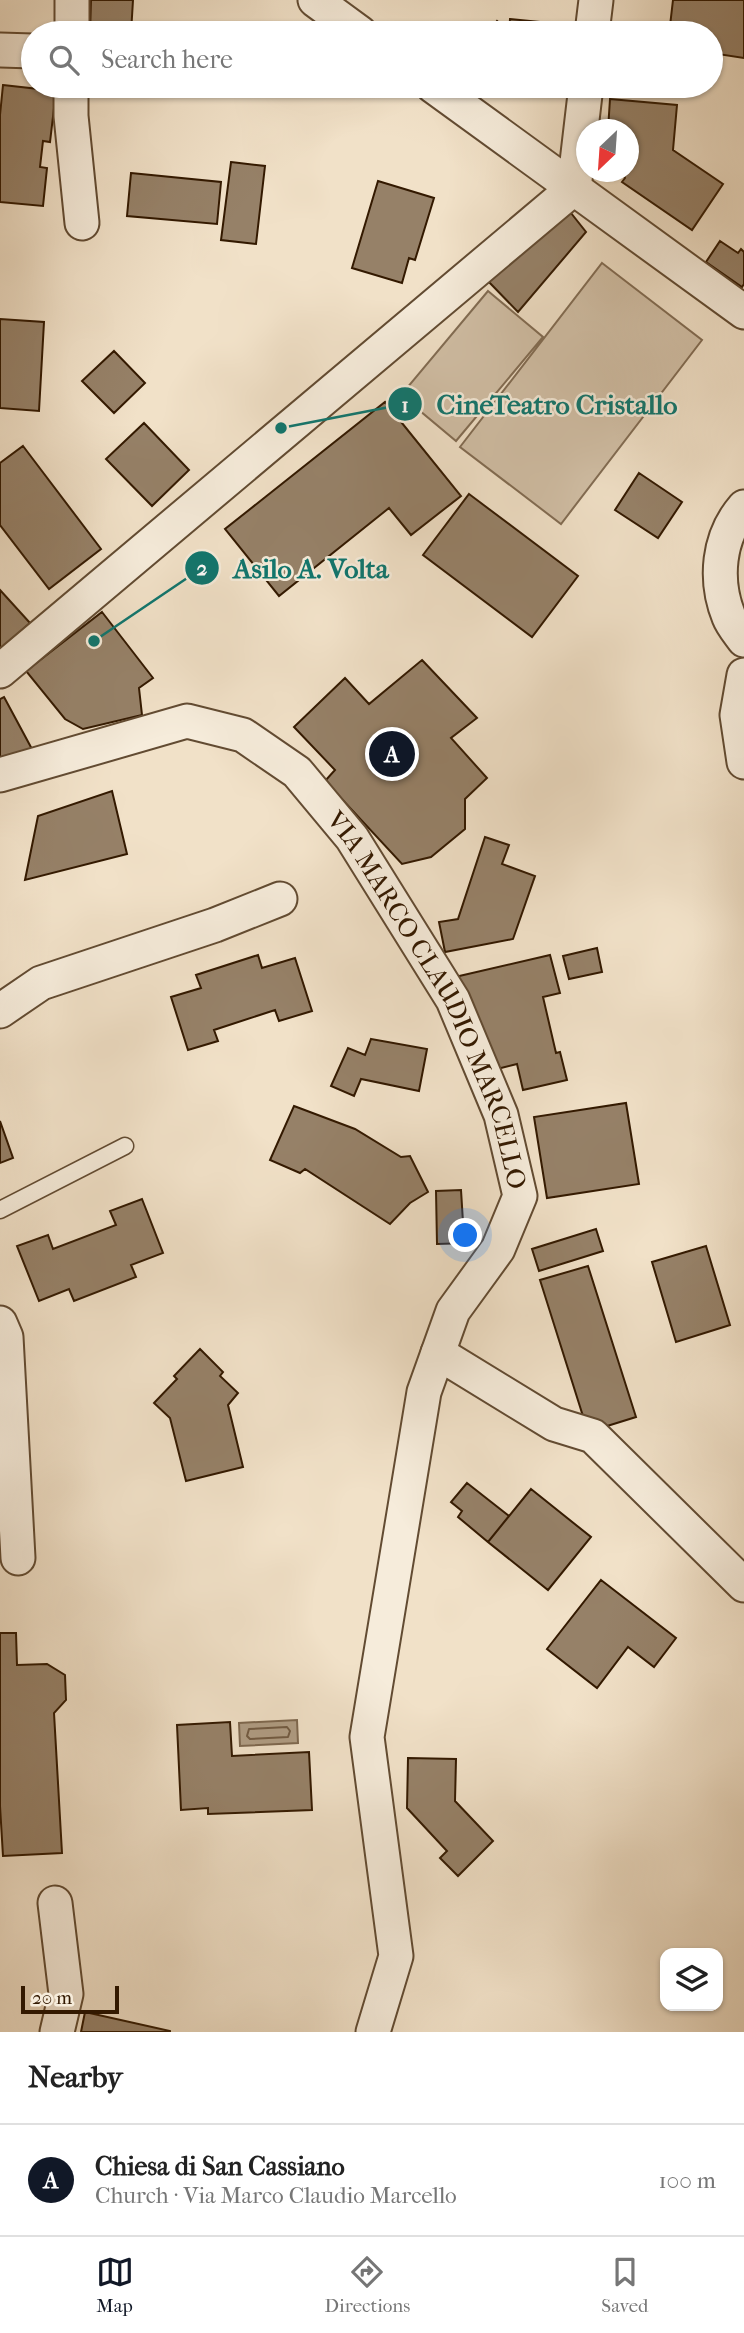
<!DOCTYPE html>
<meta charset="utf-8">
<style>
:root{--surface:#fff;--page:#f2f2f2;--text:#222;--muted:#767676;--line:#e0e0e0;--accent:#111827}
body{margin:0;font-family:"IM FELL French Canon",serif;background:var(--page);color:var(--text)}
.controls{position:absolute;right:21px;bottom:21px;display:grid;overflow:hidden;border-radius:14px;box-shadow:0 2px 5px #0004}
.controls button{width:63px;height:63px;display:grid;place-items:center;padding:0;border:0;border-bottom:2px solid var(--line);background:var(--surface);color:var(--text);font:35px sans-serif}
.compass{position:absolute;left:576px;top:119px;width:63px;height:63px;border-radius:50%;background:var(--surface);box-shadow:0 2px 5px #0004;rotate:205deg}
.scale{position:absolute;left:21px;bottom:18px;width:98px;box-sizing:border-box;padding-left:7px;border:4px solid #331900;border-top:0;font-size:19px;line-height:24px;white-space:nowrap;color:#331900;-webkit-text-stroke:5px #f6ecdb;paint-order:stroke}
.you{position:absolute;left:466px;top:1236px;width:24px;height:24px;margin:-18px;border:5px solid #fff;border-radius:50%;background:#1a73e8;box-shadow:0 0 0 10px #1a73e833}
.badge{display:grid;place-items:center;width:46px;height:46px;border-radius:50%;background:var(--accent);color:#fff;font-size:23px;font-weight:700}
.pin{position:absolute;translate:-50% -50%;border:4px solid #fff;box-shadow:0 2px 7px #0006}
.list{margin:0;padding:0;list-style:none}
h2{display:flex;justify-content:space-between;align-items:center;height:91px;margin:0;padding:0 28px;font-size:30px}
h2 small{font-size:23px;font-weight:400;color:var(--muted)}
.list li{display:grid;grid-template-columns:46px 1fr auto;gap:21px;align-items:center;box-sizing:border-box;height:112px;padding:0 28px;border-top:2px solid var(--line)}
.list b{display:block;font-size:26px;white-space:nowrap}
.list p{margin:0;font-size:23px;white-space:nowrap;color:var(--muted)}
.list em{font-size:23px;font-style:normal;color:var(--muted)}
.icon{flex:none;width:38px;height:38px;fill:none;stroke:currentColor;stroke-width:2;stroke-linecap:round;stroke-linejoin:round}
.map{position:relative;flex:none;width:744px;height:2032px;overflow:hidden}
.search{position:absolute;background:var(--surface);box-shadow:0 2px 5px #0004;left:21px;right:21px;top:21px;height:77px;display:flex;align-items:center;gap:18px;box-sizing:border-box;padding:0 24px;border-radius:38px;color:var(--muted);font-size:26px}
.sheet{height:203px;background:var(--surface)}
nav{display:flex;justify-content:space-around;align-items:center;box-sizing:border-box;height:98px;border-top:2px solid var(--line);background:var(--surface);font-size:19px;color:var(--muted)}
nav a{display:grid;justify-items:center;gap:4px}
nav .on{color:var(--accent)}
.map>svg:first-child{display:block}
.green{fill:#d1bfa6;stroke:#826c53;stroke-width:2}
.water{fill:#b09d84;stroke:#7e684f;stroke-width:2}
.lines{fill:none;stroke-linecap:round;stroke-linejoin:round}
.shore{stroke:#725b42;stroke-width:2}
.building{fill:#968168;stroke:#331900;stroke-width:2}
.service-casing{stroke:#624b32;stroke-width:19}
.minor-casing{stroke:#624b32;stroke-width:37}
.service{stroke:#f6ecdb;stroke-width:16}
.minor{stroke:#f6ecdb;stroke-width:33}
.labels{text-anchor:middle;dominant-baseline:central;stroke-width:5;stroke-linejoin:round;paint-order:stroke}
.street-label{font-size:26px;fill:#331900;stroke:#f6ecdb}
.leader{fill:none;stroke:#0f766e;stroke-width:2.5}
.callout-dot{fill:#0f766e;stroke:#f6ecdb;stroke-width:2.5}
.mark-label{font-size:21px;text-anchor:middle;font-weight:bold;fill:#fff}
.callout-label{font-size:28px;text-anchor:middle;font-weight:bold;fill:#0f766e;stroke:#f6ecdb;stroke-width:5;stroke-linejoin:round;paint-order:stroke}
</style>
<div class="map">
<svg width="744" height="2032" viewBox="0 0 744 2032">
<rect width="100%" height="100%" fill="#f1e1c8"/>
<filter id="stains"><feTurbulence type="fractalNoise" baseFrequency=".00286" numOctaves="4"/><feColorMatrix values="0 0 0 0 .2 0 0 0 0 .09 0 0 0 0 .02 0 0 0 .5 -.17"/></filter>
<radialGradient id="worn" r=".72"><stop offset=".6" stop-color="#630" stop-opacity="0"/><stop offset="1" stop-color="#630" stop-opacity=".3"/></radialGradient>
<path class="green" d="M 602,263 L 702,340 L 561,524 L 460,447 Z
M 488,291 L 543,337 L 456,441 L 401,395 Z"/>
<path class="water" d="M 297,1720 L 298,1743 L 240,1746 L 239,1723 Z"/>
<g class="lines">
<path class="shore" d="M 287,1727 L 290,1731 L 288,1737 L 250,1739 L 247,1736 L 249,1729 Z"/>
</g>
<path class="building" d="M 91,0 L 133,0 L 131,33 L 90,33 Z
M 673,0 L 744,0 L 744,58 L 711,53 L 711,33 L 691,33 L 692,29 L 670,26 Z
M 510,19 L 559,24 L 558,33 L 487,33 L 497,21 L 509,31 Z
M 3,85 L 56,91 L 50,142 L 43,141 L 40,167 L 47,168 L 43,206 L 0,202 L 0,115 Z
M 610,99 L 677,105 L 673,150 L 723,184 L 692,230 L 622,182 L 625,178 L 622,172 L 628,172 L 628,130 L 608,130 Z
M 231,162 L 265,166 L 256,244 L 221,240 Z
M 131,173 L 221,182 L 217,224 L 127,216 Z
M 378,181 L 434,198 L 415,260 L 409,258 L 402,283 L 352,268 Z
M 567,208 L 586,232 L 518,312 L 487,280 Z
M 720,241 L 738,253 L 741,249 L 744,252 L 744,284 L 742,287 L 706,262 Z
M 0,319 L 44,322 L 39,411 L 0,408 Z
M 114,351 L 145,383 L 114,413 L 82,381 Z
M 385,402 L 461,496 L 411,535 L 389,508 L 279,596 L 225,529 Z
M 144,423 L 189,470 L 152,506 L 106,459 Z
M 23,446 L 101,549 L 49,589 L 0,525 L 0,463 Z
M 639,473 L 682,502 L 658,538 L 615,510 Z
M 469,494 L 578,576 L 532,637 L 423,555 Z
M 0,590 L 30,623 L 0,650 Z
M 102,612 L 153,678 L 139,688 L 142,715 L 83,729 L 65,719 L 26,671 Z
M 422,660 L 477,718 L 451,738 L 487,778 L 465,799 L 465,829 L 431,857 L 402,864 L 325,781 L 335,770 L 294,727 L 345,678 L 369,704 Z
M 4,697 L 33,751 L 0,761 L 0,699 Z
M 112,791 L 127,854 L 25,880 L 38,816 Z
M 485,837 L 509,845 L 502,864 L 535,876 L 513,939 L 445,952 L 439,922 L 458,919 Z
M 597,948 L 602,972 L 569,979 L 563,956 Z
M 258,955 L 262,968 L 295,958 L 312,1011 L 279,1021 L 275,1010 L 214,1030 L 218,1041 L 188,1050 L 171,997 L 201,988 L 196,975 Z
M 550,955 L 560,993 L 543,997 L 556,1053 L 560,1052 L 567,1080 L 523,1090 L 517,1064 L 493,1070 L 455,977 Z
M 371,1039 L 427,1049 L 419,1091 L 361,1079 L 354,1096 L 331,1086 L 348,1048 L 365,1055 Z
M 626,1103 L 639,1184 L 547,1198 L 534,1117 Z
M 294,1106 L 355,1129 L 401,1157 L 410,1156 L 428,1192 L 410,1203 L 390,1224 L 305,1169 L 300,1173 L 270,1160 Z
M 0,1121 L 13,1158 L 0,1163 Z
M 461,1190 L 463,1222 L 470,1222 L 470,1243 L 437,1244 L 436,1191 Z
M 142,1199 L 163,1253 L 131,1265 L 136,1277 L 74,1301 L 69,1289 L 39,1301 L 17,1246 L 48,1235 L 53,1249 L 116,1225 L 110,1211 Z
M 596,1229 L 603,1251 L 539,1271 L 532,1249 Z
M 706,1246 L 730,1325 L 676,1342 L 652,1262 Z
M 588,1266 L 636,1417 L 588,1432 L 540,1280 Z
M 200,1349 L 223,1372 L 220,1376 L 238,1393 L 228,1405 L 243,1467 L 186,1481 L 170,1418 L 154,1403 L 177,1379 L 174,1376 Z
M 467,1483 L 509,1516 L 488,1542 L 458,1517 L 462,1511 L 451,1502 Z
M 531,1489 L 591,1537 L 548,1590 L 488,1542 Z
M 601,1580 L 676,1638 L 654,1667 L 628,1647 L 597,1688 L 547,1649 Z
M 0,1633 L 16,1633 L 17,1665 L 47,1664 L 65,1675 L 66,1700 L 54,1713 L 62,1853 L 3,1856 L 0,1806 Z
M 230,1722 L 232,1756 L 309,1752 L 312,1810 L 208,1814 L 208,1808 L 181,1810 L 177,1725 Z
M 408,1758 L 456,1759 L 455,1801 L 493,1841 L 458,1876 L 440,1858 L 447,1851 L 407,1808 Z
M 85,2012 L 170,2031 L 170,2032 L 81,2032 Z"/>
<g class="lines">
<g class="service-casing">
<path id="service" d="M 0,1210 L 125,1146"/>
</g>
<g class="minor-casing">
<g id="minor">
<path d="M 315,0 L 360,33"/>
<path d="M 72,33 L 72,0"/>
<path d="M 592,33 L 596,0"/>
<path d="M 0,50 L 33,51"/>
<path d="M 71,86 L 71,116 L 82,223"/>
<path d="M 433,86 L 744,312"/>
<path d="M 574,188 L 586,86"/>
<path d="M 744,507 C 718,537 714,580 729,617 C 732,625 739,633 744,640"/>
<path d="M 0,671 L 574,188"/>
<path d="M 744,675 L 737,715 L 744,762"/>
<path id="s1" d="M 0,775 L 187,721 L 243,735 L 297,772 L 352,838 L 453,1000 L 501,1115 L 520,1196 L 498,1249 L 453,1311 L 424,1392 L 367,1737 L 396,1956 L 373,2032"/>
<path d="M 0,1011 L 41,983 L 215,925 L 280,899"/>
<path d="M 0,1323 L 6,1337 L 18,1558"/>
<path d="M 438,1353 L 554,1424 L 593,1436 L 744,1585"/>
<path d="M 55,1903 L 66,1994 L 57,2032"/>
</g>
</g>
<use href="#service" class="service"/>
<use href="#minor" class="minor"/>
</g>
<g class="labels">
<g class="street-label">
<text stroke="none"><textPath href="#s1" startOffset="584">VIA MARCO CLAUDIO MARCELLO</textPath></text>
</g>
</g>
<path class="leader" d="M281 428L405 404M94 641L202 568"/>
<g class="callout-dot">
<circle cx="281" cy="428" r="7"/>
<circle cx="94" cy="641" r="7"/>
<circle cx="405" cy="404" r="18"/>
<circle cx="202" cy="568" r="18"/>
</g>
<g class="mark-label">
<text x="405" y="412">1</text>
<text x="202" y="575">2</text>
</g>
<g class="callout-label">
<text x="557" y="414">CineTeatro Cristallo</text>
<text x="311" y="578">Asilo A. Volta</text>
</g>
<rect width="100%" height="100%" filter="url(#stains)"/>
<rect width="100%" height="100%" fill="url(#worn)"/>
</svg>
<div class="controls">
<button><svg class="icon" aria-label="layers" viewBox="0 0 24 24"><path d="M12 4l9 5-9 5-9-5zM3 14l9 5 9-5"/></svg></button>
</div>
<svg class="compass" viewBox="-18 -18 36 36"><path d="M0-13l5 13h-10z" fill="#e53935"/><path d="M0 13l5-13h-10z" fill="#767676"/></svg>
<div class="scale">20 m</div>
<div class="you"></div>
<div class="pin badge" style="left:392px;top:754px">A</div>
<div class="search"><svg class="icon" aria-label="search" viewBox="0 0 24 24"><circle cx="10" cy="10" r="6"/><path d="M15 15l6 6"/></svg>Search here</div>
</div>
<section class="sheet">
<h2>Nearby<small></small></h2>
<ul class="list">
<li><span class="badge">A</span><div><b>Chiesa di San Cassiano</b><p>Church · Via Marco Claudio Marcello</p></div><em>100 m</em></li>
</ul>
</section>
<nav>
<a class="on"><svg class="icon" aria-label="map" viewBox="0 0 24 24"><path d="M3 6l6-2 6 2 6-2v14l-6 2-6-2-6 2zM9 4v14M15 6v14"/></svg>Map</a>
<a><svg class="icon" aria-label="directions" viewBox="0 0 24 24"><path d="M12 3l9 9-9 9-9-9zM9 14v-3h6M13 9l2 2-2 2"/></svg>Directions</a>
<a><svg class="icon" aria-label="saved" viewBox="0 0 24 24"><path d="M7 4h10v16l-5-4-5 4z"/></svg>Saved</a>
</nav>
